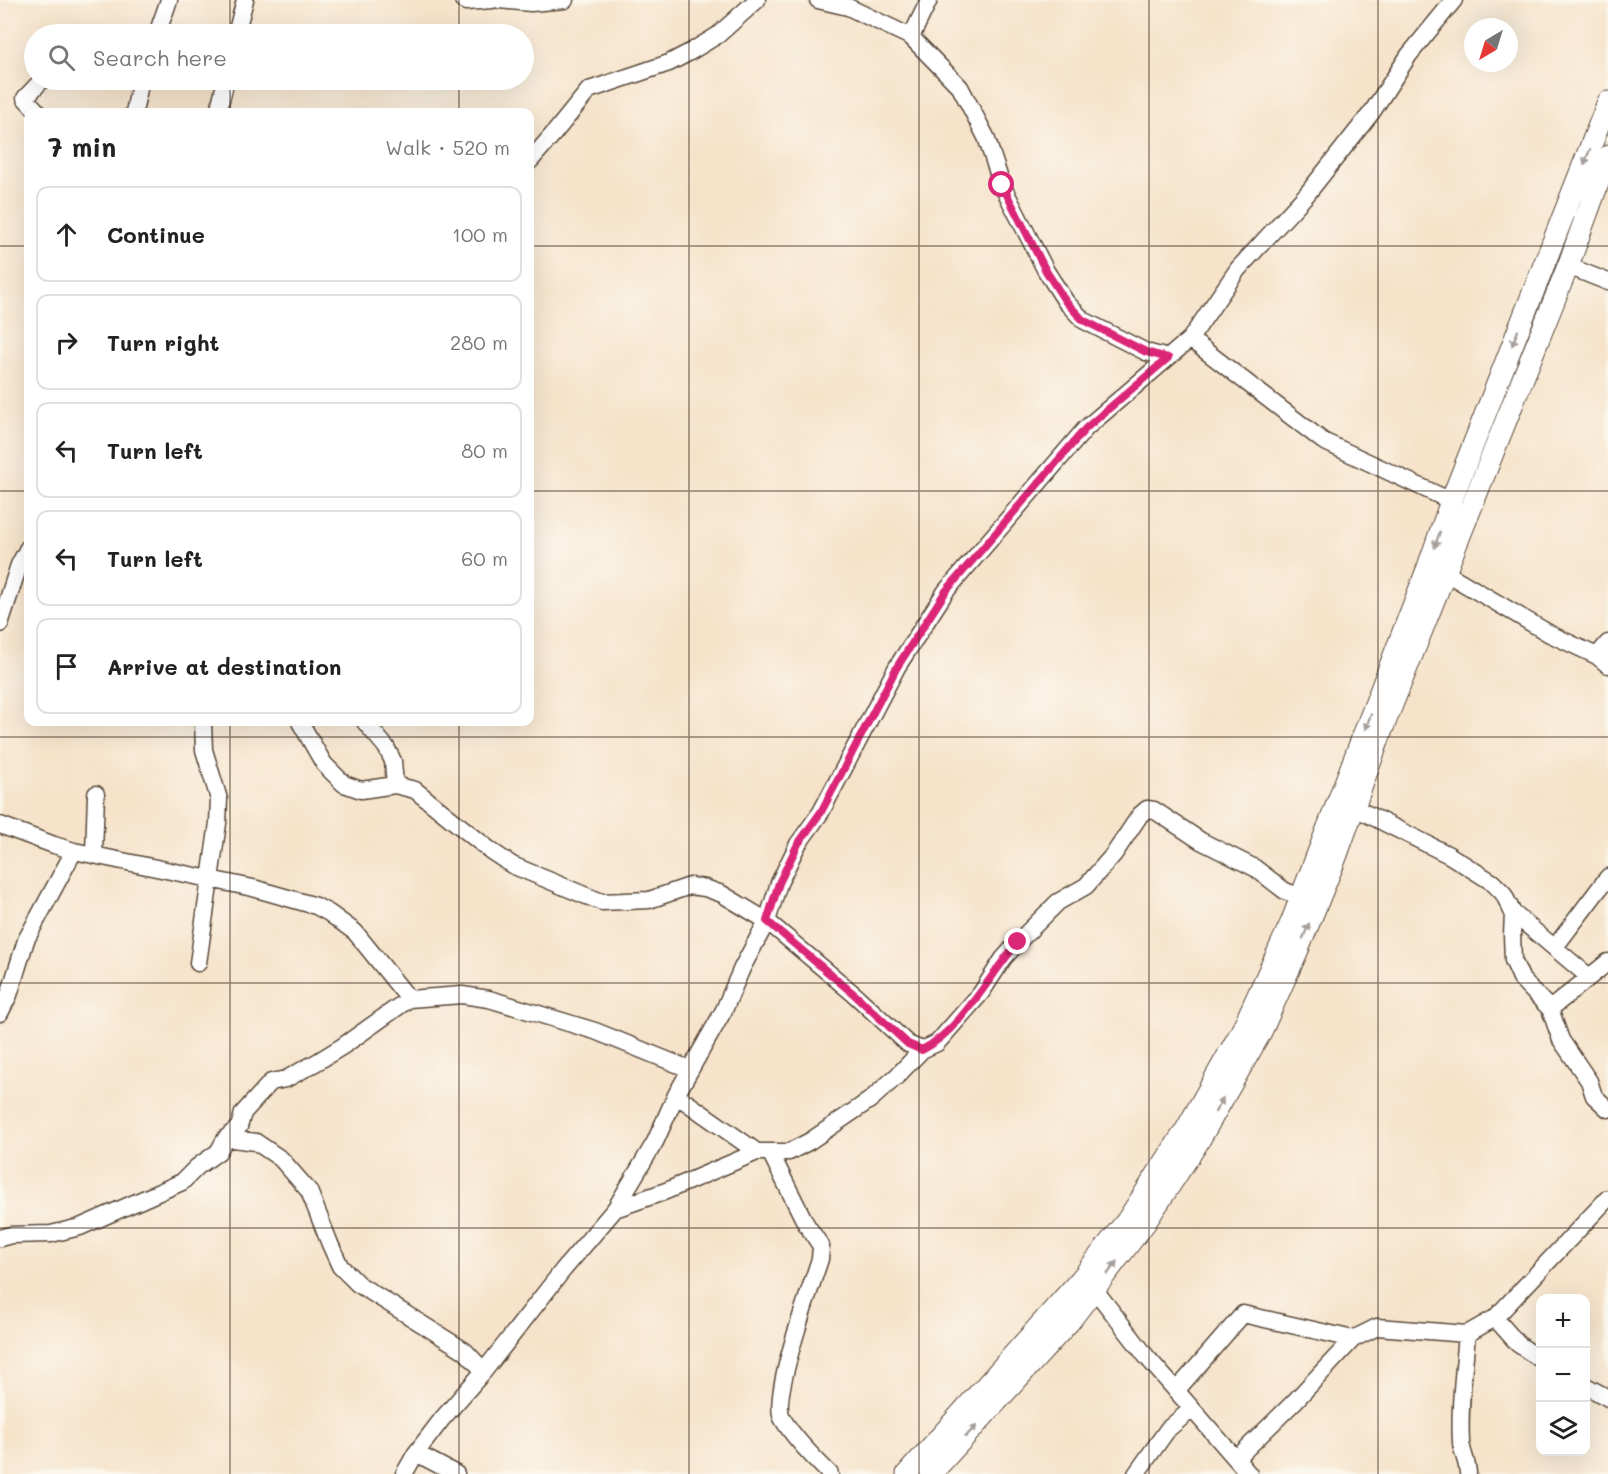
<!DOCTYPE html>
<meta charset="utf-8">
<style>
:root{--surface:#fff;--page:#f6f6f6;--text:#222;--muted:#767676;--line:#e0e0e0}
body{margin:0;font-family:Mali,sans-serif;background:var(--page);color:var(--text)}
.controls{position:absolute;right:18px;bottom:18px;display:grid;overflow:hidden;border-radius:12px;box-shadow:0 6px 24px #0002}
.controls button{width:54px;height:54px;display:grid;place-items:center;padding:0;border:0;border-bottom:2px solid var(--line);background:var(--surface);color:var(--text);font:30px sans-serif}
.compass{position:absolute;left:1464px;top:18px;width:54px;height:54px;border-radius:50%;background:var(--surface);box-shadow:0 6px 24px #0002;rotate:218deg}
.stop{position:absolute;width:18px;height:18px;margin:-14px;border:4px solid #db2777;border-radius:50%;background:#fff}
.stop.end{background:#db2777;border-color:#fff;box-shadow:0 2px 6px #0008}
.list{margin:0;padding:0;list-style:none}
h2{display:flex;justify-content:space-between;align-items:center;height:78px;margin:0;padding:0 24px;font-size:26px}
h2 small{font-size:20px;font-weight:400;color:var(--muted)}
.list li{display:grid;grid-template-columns:39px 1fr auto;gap:18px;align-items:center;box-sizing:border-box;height:96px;margin:0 12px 12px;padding:0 12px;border:2px solid var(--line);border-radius:12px}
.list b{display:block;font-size:22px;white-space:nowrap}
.list em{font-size:20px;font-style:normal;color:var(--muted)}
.icon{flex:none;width:33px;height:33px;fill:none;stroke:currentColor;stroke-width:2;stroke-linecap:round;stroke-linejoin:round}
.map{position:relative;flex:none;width:1608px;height:1474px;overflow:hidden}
.search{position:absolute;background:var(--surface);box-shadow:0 6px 24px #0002;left:24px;top:24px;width:510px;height:66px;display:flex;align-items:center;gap:15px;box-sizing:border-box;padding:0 21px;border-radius:33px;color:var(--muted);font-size:22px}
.panel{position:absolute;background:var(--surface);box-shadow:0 6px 24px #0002;left:24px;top:108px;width:510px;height:618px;border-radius:12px}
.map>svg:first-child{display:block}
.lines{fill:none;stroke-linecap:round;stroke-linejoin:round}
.minor-casing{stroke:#574638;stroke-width:19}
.tertiary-casing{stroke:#574638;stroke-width:23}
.minor{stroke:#fff;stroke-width:16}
.tertiary{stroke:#fff;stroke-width:21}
.oneway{fill:#a79f9a}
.route{stroke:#db2777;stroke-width:8}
.grid{fill:none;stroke:#3b2a1e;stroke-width:1.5;stroke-opacity:0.55}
</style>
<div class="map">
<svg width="1608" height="1474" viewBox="0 0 1608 1474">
<rect width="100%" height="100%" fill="#fbf7ec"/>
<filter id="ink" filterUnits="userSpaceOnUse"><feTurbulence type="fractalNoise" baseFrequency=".0167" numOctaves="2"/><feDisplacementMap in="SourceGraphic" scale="12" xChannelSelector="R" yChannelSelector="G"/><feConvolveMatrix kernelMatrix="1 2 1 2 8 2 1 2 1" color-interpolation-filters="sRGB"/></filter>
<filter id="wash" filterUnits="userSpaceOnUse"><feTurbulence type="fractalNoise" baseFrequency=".008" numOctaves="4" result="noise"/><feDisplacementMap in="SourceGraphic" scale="24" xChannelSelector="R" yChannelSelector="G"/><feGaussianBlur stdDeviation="1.35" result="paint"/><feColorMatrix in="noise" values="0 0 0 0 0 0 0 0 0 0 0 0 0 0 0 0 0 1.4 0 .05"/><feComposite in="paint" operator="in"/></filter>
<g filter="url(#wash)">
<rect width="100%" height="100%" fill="#f6e3ca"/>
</g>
<g filter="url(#ink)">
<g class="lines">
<g class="minor-casing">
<path id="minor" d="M 463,0 L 466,2 L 492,0
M 499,0 L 531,3 L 565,0
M 818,0 L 848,7 L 911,37 L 960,87 L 986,137 L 1002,185 L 1046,271 L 1066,302 L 1083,320 L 1146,352 L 1168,358
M 157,34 L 169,0
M 236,34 L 245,0
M 911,37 L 929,0
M 38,112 L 25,98 L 42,80
M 134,112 L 141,80
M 218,112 L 226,80
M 530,161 L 555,132 L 589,90 L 669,63 L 690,52 L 718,35 L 757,0
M 1568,266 L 1608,282
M 1190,339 L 1323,441 L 1451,501
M 1446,573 L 1550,634 L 1597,656 L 1608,665
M 0,624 L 19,565 L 28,548
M 1597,656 L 1608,643
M 300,722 L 324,764 L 344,784 L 361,790 L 395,785 L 415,790 L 491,851 L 512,865 L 584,895 L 602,902 L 649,900 L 690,886 L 705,888 L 722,894 L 767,921 L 855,995 L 908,1044 L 922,1050
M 365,722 L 386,747 L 393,761 L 395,785
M 1355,808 L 1449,855 L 1492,882 L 1503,893 L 1513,913 L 1588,976
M 0,825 L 54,845 L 74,851 L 253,888 L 316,906 L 329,913 L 355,932 L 409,999 L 462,995 L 489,999 L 595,1031 L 689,1069
M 94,854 L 96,794
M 1513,913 L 1512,935 L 1513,960 L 1522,980 L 1550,1009 L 1561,1040 L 1589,1081 L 1594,1096 L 1608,1109
M 1555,947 L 1608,877
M 198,963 L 218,823 L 219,799 L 204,750 L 203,722
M 1550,1009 L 1608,962
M 0,1013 L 9,995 L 26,940 L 74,851
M 676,1095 L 757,1152
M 226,1138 L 256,1142 L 281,1159 L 309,1191 L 330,1244 L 340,1266 L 358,1284 L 465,1351 L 484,1371
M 770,1152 L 806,1224 L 821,1246 L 820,1259 C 811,1287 771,1396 782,1418 C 793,1437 814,1458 830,1474
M 615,1209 L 666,1191 L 757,1152 L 789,1152 L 810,1141 L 870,1100 L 897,1076 L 922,1050 L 937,1043 L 981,993 L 1003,959 L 1018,942 L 1058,902 L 1086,886 L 1114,854 L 1140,815 L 1147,809 L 1154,810 L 1201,841 L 1255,868 L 1285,891 L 1301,897
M 0,1238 L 11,1235 L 51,1234 L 80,1227 L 182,1182 L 197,1167 L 218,1152 L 226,1138 L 239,1127 L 243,1113 L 271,1082 L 286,1079 L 317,1062 L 343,1046 L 409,999
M 1095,1290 L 1146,1356 L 1249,1474
M 1495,1318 L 1518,1344 L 1540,1359
M 1467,1334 C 1464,1370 1459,1406 1461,1442 C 1462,1453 1468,1463 1468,1474
M 1586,1386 L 1608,1398
M 1176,1391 L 1243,1314 L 1353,1339
M 416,1453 L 456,1474
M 1236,1459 L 1295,1401 L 1353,1339 L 1377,1327 L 1467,1334 L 1495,1318 L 1608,1198
M 404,1474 L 416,1453 L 442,1419 L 484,1371 L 563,1270 L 615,1209 L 655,1142 L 676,1095 L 724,1010 L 742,968 L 767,921 L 779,883 L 798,844 L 821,812 L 897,667 L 946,591 L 1086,428 L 1190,339 L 1238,269 L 1307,194 L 1372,112 L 1409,55 L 1454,0
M 1136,1474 L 1168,1429 L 1192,1409"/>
</g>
<g class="tertiary-casing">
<path id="tertiary" d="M 907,1474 L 1081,1279 L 1128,1219 L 1187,1128 L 1241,1032 L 1291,923 L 1428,567 L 1451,501 L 1608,102
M 931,1474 L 1069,1322 L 1145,1223 L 1197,1144 L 1261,1032 L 1297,952 L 1335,860 L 1382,730 L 1568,266 L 1608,156"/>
</g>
<use href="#minor" class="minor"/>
<use href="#tertiary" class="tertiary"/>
</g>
<defs><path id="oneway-solid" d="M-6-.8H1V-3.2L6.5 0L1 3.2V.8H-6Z" transform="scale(1.5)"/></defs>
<g class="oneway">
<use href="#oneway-solid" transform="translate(1587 157) rotate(111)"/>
<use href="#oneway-solid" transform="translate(1515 338) rotate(111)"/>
<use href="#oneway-solid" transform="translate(1437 540) rotate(109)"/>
<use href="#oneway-solid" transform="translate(1368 722) rotate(111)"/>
<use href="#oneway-solid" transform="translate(1306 931) rotate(-68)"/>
<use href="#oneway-solid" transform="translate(1219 1105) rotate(-61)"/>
<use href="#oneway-solid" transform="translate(1112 1268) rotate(-53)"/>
<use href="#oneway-solid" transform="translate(971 1431) rotate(-47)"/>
</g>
</g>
<g class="lines" filter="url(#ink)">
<path class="route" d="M 1002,185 L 1046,271 L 1066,302 L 1083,320 L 1146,352 L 1168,358 L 1086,428 L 946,591 L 897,667 L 821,812 L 798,844 L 779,883 L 767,921 L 855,995 L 908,1044 L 922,1050 C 962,1029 989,976 1018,942"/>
</g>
<path class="grid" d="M 230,0 L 230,34M 459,0 L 459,34M 689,0 L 689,1474M 919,0 L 919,1474M 1149,0 L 1149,1474M 1378,0 L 1378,1474M 230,80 L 230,112M 459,80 L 459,112M 0,246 L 28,246M 530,246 L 1608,246M 0,491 L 28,491M 530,491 L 1608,491M 230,722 L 230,1474M 459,722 L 459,1474M 0,737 L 1608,737M 0,983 L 1608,983M 0,1228 L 1608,1228"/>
</svg>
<div class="controls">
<button>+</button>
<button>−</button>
<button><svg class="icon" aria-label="layers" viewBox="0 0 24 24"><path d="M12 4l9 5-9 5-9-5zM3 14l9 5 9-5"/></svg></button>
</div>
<svg class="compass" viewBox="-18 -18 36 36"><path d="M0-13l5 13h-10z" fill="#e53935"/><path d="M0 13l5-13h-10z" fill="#767676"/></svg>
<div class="stop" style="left:1002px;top:185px"></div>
<div class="stop end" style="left:1018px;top:942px"></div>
<div class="search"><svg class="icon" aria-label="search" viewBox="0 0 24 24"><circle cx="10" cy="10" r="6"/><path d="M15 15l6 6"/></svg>Search here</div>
<section class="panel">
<h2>7 min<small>Walk · 520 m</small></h2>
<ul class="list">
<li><svg class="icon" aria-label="ahead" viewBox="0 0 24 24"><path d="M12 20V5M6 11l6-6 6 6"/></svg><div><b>Continue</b></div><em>100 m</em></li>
<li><svg class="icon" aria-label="right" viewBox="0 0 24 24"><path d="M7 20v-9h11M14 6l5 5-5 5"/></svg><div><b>Turn right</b></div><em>280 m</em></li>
<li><svg class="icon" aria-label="left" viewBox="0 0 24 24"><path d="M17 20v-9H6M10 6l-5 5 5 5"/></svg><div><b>Turn left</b></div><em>80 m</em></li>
<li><svg class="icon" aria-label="left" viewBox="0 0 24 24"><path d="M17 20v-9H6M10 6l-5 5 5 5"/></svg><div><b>Turn left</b></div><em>60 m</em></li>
<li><svg class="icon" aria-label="arrive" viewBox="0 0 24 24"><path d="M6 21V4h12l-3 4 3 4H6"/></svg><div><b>Arrive at destination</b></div></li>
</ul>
</section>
</div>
